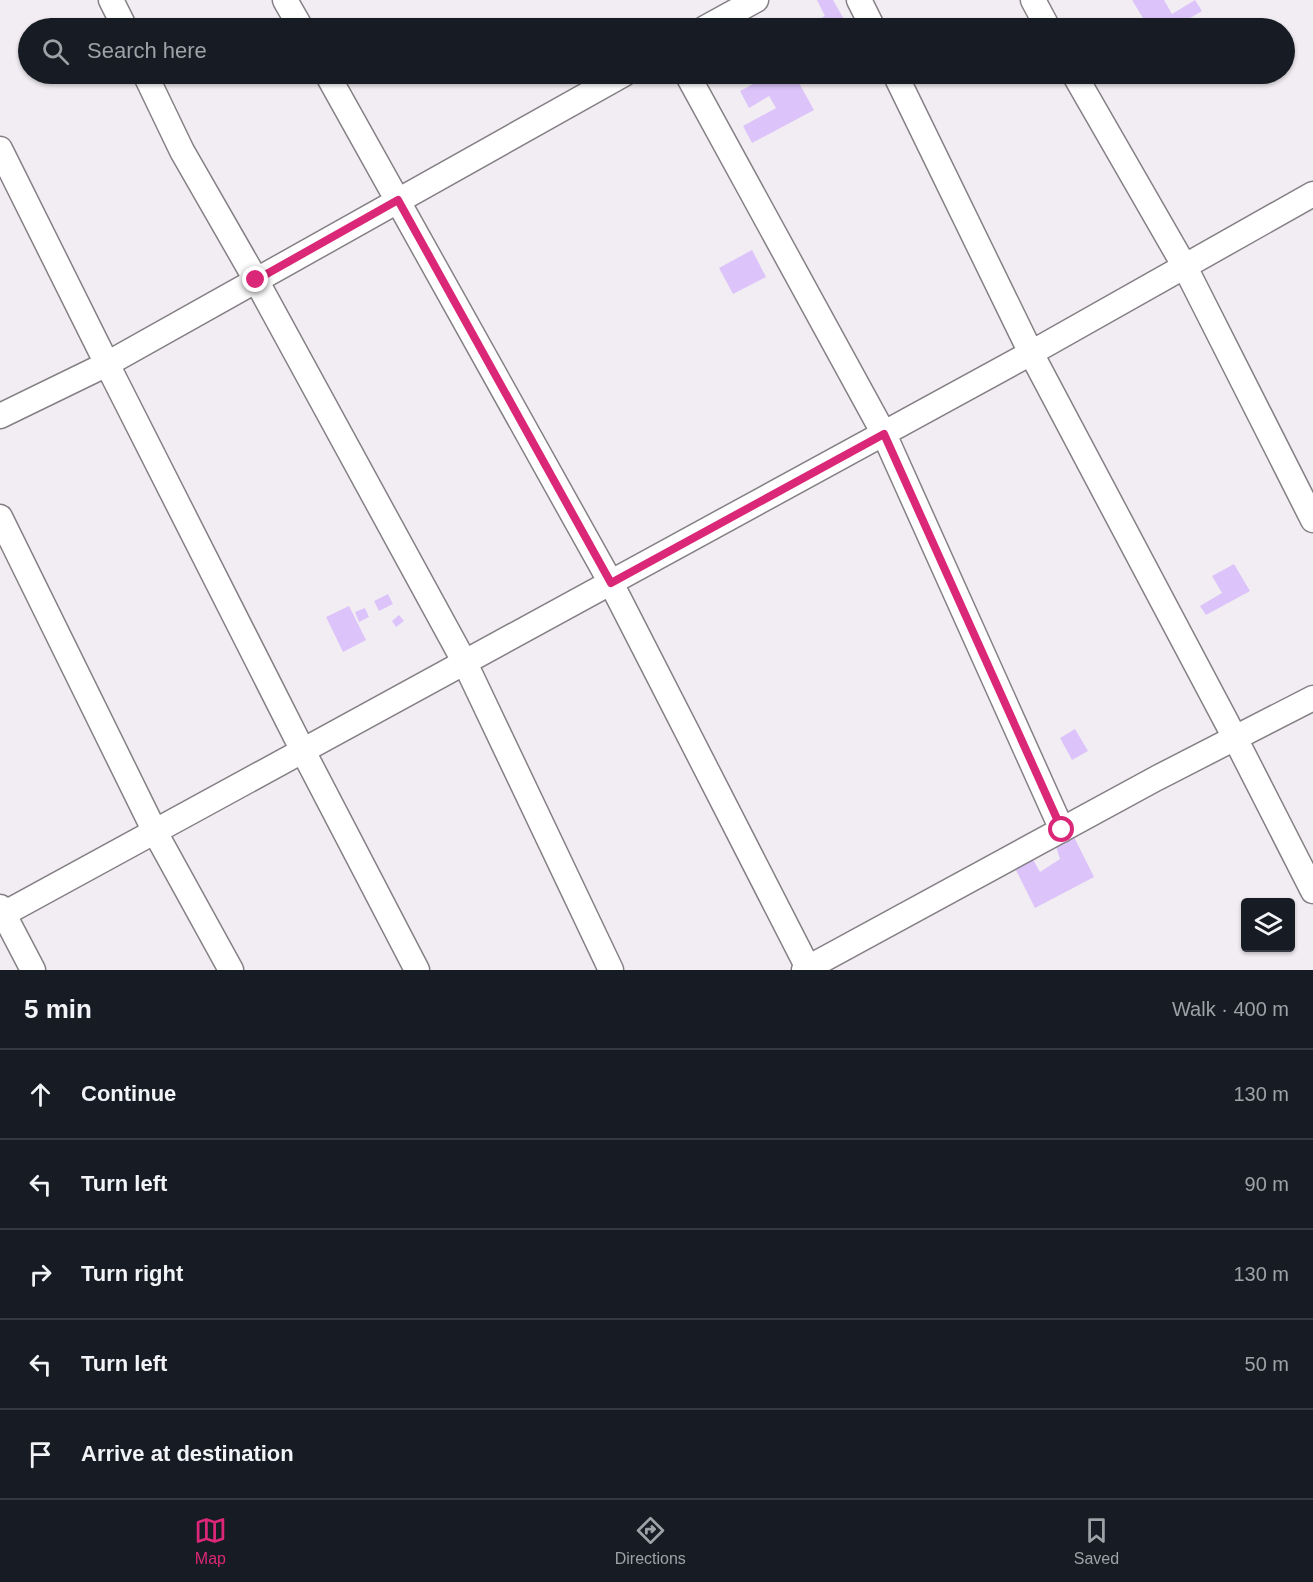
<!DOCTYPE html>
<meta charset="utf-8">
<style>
:root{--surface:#171b24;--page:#20242c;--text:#f1f3f6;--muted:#9ea1a6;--line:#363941;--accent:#db2777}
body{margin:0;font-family:Arial,sans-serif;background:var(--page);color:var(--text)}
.controls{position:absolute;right:18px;bottom:18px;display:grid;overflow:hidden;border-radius:6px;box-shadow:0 2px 4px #0004}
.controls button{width:54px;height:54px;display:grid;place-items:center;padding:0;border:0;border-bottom:2px solid var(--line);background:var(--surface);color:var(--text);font:30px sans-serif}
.stop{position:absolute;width:18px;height:18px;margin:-14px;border:4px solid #db2777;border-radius:50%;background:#fff}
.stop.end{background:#db2777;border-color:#fff;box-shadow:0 2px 6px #0008}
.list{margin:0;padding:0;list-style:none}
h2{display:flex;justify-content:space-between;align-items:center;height:78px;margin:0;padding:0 24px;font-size:26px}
h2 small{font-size:20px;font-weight:400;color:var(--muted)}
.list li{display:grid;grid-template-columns:39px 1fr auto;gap:18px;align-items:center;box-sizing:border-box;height:90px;padding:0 24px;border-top:2px solid var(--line)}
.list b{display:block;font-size:22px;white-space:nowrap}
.list em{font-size:20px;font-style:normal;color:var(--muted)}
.icon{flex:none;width:33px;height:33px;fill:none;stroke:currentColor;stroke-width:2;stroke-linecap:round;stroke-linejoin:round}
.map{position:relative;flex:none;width:1313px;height:970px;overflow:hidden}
.search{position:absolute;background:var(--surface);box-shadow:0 2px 4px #0004;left:18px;right:18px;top:18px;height:66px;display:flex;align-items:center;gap:15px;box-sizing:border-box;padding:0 21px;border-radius:33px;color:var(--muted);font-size:22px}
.sheet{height:528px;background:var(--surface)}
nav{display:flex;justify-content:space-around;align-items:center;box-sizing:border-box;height:84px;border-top:2px solid var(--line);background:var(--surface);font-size:16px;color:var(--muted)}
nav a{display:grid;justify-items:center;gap:3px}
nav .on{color:var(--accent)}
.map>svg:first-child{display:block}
.building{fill:#dcc4fa}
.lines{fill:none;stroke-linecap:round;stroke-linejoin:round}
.minor-casing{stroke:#858085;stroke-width:27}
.minor{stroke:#fff;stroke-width:24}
.route{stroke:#db2777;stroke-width:8}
</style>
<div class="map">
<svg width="1313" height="970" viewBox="0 0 1313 970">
<rect width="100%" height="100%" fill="#f2edf2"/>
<path class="building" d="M 817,0 L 833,0 L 849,28 L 810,28 L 808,25 L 825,16 Z
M 1132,0 L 1164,0 L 1172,14 L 1195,0 L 1202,11 L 1173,28 L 1149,28 Z
M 785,19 L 788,28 L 772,28 L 771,25 Z
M 772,74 L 794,74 L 814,110 L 752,143 L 743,126 L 776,108 L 769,96 L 749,108 L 740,91 Z
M 752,250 L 766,277 L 733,294 L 719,268 Z
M 1234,564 L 1250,591 L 1206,615 L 1200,606 L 1222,593 L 1212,576 Z
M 388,594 L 393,604 L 379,611 L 374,601 Z
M 349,606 L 366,640 L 343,652 L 326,617 Z
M 365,608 L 369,617 L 359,622 L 355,612 Z
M 399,615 L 404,621 L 396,627 L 392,621 Z
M 1075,729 L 1088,751 L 1072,760 L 1060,738 Z
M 1071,831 L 1094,877 L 1035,908 L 1012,862 L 1030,854 L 1040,872 L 1060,859 L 1054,840 Z"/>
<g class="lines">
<g class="minor-casing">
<path id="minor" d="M 111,0 L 125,28
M 285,0 L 301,28
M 859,0 L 873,28
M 1033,0 L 1048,28
M 705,28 L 756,0
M 145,74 L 182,151 L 256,280 L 465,663 L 611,970
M 327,74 L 611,583 L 808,968
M 687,74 L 884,434 L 1062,830
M 895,74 L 1031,353 L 1235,738 L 1313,891
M 1074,74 L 1185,267 L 1313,520
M 0,149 L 107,364 L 0,416
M 0,517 L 155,832 L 231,970
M 0,907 L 33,970
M 0,916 L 1031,353 L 1313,194
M 417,970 L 303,751 L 107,364 L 624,74
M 804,970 L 1157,778 L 1313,698"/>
</g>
<use href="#minor" class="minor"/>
</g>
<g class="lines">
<path class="route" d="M 256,280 L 398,200 L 611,583 L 884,434 L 1062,830"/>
</g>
</svg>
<div class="controls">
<button><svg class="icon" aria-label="layers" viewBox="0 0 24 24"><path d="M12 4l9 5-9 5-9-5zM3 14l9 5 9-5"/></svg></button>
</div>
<div class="stop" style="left:1062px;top:830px"></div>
<div class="stop end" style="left:256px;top:280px"></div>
<div class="search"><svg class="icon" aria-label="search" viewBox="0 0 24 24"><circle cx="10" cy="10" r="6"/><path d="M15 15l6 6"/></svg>Search here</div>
</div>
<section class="sheet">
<h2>5 min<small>Walk · 400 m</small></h2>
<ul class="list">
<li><svg class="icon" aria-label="ahead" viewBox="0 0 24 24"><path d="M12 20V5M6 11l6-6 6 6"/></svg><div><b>Continue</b></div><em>130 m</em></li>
<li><svg class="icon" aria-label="left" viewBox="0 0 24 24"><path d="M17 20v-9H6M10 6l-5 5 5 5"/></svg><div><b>Turn left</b></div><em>90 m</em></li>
<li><svg class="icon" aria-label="right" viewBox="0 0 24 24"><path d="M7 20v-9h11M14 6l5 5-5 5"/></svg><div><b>Turn right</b></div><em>130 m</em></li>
<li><svg class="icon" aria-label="left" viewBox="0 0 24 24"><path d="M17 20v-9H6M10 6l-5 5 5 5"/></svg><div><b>Turn left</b></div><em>50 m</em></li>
<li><svg class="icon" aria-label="arrive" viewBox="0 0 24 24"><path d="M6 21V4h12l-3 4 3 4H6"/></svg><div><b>Arrive at destination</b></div></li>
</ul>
</section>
<nav>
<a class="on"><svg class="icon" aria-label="map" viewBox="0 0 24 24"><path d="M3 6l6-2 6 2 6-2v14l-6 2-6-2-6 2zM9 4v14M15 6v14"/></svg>Map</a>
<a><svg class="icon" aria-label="directions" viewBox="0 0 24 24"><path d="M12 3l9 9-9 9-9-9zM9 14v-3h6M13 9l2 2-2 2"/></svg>Directions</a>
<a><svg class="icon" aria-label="saved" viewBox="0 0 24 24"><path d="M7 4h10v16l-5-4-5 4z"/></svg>Saved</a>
</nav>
